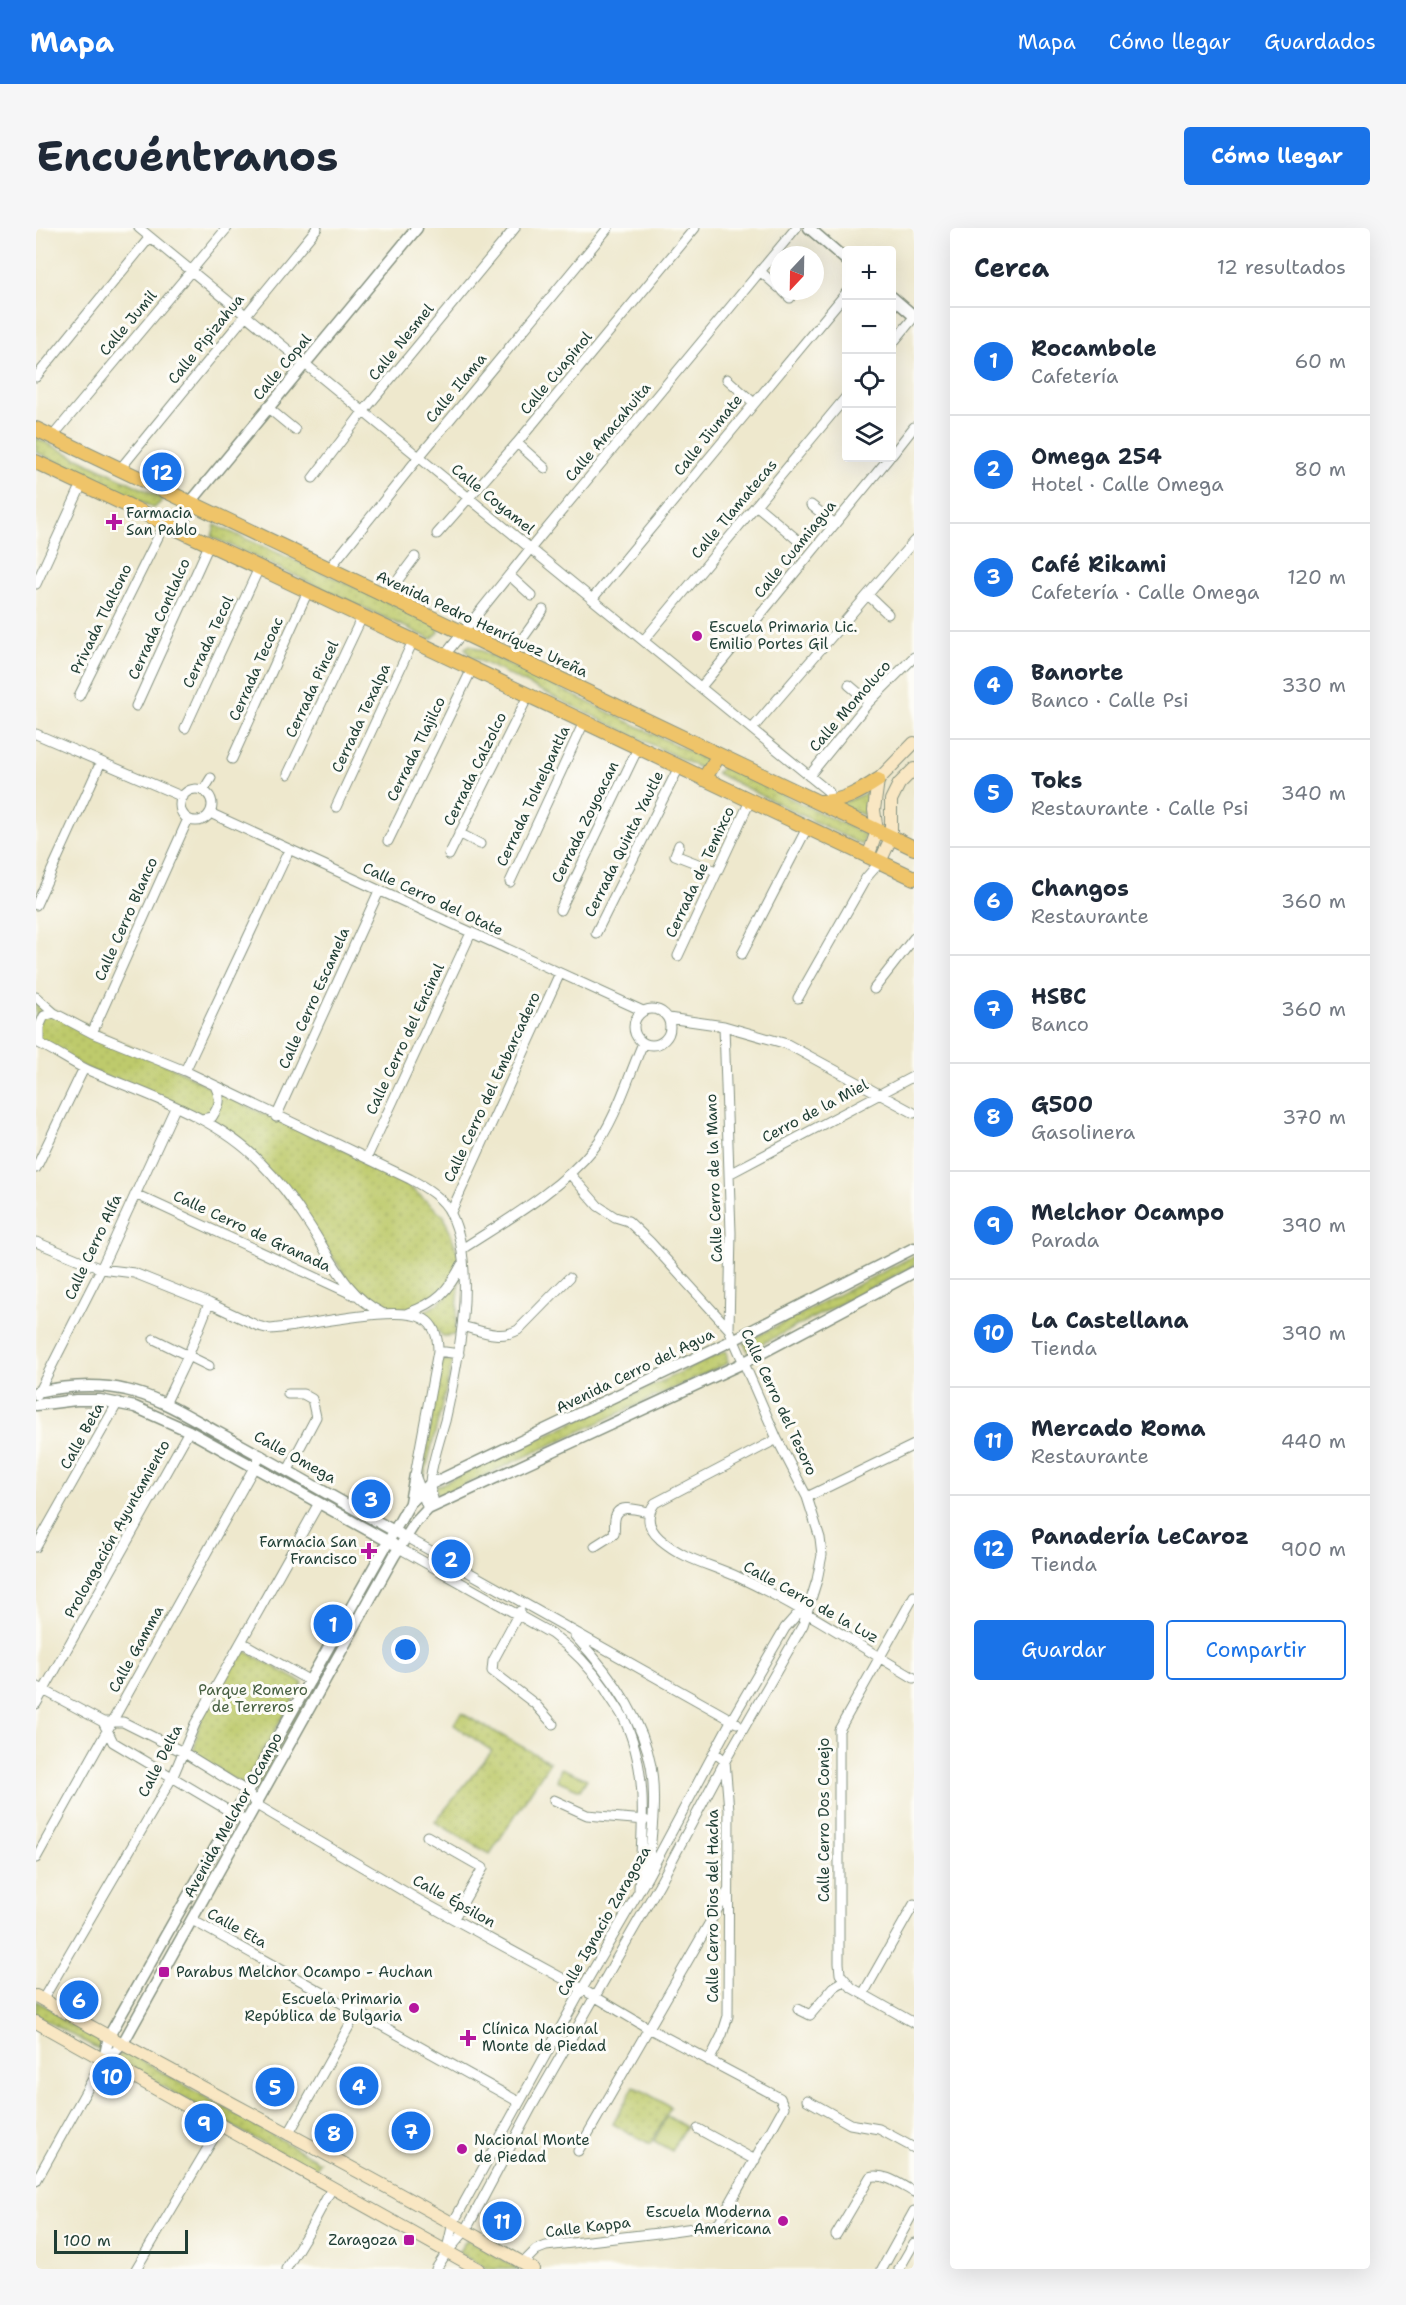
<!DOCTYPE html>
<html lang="es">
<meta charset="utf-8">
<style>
:root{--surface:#fff;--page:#f6f6f7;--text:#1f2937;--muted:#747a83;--line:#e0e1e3;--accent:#1a73e8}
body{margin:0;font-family:"Shantell Sans",sans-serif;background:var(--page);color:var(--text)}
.controls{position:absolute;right:18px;top:18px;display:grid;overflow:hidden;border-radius:6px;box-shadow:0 6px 24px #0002}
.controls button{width:54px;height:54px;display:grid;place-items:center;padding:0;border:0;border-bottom:2px solid var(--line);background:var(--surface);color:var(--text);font:30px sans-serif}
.compass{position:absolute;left:734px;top:18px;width:54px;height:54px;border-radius:50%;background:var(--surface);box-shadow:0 6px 24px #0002;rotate:202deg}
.scale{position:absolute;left:18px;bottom:15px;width:134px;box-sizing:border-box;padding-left:6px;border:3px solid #1f3d34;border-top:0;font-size:16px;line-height:21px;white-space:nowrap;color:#1f3d34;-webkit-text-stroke:4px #fdfcf7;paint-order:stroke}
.you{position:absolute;left:370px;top:1422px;width:21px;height:21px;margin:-15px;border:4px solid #fff;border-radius:50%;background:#1a73e8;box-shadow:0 0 0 9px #1a73e833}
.badge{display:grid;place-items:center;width:39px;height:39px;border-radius:50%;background:var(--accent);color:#fff;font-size:20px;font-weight:700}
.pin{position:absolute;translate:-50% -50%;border:3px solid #fff;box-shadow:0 2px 6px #0006}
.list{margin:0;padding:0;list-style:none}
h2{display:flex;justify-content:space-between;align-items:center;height:78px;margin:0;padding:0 24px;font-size:26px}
h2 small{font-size:20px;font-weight:400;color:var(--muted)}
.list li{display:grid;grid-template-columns:39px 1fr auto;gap:18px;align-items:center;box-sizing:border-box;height:108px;padding:0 24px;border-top:2px solid var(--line)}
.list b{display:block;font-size:22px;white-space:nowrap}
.list p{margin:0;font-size:20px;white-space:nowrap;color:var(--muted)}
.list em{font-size:20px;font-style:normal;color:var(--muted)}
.actions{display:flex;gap:12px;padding:18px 24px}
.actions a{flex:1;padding:14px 0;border:2px solid var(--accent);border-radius:6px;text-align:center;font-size:21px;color:var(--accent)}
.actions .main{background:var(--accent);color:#fff}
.icon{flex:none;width:33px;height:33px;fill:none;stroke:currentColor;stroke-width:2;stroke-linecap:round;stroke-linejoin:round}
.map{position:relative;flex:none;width:878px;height:2041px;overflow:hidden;border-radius:6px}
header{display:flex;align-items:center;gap:36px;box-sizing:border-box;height:84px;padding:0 30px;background:var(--accent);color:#fff}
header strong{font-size:28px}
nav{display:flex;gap:33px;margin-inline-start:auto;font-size:21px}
.intro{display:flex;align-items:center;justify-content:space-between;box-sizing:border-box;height:144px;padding:0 36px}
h1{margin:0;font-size:42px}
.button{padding:15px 27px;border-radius:6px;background:var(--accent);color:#fff;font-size:21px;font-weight:700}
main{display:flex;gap:36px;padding:0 36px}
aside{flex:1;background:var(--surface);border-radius:6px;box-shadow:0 6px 24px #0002}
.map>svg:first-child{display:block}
.grass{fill:url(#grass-dots);stroke:#6e8450;stroke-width:1.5}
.garden{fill:#beca6c;stroke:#6e8450;stroke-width:1.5}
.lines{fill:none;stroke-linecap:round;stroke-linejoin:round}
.minor-casing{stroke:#869280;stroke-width:11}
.tertiary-casing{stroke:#869280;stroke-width:13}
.secondary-casing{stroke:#869280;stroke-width:14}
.primary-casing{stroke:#869280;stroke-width:16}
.minor{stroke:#fff;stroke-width:9}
.tertiary{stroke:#fff;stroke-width:10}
.secondary{stroke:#f9e7c3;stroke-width:12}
.primary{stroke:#efc469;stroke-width:14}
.poi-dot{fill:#b5179e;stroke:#fdfcf7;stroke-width:2}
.labels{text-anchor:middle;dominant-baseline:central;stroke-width:6;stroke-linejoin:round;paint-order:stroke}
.street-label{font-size:15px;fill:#1f3d34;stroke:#fdfcf7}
.poi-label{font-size:15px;fill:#1f3d34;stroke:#fdfcf7;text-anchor:start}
.park-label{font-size:15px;fill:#476042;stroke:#fdfcf7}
</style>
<header>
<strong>Mapa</strong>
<nav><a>Mapa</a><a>Cómo llegar</a><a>Guardados</a></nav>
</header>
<div class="intro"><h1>Encuéntranos</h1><a class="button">Cómo llegar</a></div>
<main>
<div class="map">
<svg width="878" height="2041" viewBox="0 0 878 2041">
<defs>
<pattern id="grass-dots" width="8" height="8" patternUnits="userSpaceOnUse" patternTransform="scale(1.5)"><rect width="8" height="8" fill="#beca6c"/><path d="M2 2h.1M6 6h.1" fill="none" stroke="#a3ae5e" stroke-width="1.8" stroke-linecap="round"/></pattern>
</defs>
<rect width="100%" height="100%" fill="#fdfcf7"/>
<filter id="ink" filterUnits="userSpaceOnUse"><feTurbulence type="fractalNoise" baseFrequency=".0167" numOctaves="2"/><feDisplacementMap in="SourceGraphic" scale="12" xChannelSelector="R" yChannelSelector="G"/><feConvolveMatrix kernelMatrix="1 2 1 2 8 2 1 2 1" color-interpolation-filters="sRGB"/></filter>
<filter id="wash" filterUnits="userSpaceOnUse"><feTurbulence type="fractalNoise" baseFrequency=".008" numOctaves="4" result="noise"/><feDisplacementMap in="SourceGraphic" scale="24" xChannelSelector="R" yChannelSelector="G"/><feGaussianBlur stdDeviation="1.35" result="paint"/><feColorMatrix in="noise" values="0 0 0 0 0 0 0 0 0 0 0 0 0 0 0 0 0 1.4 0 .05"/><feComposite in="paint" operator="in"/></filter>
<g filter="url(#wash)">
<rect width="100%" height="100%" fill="#eee8cd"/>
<path class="grass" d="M 0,210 L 128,271 L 118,280 L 0,224 Z
M 179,297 L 400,395 L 403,404 L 395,411 L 176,309 Z
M 434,417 L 673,533 L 666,541 L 434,428 L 429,420 Z
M 688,538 L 830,607 L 826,617 L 680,545 Z
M 836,563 L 833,589 L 801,577 Z
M 0,773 L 142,842 L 198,872 L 329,932 L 375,960 L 408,988 L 423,1028 L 418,1048 L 410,1059 L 377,1080 L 361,1082 L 340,1079 L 321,1065 L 273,994 L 194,906 L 48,839 L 0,812 Z
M 878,1028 L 878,1038 L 712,1123 L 708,1115 Z
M 424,1048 L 419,1107 L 407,1108 L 383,1085 C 403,1079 414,1065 424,1048 Z
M 690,1123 L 692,1135 L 402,1269 L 399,1259 Z
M 405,1132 L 417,1133 L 388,1249 L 387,1240 Z
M 353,1319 L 358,1323 L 221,1566 L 218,1561 Z
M 204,1420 L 267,1455 L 207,1557 L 157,1528 L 163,1495 Z
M 425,1485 L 514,1534 L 454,1626 L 399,1594 L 456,1523 L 418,1497 Z
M 0,1773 L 66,1810 L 64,1822 L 0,1787 Z
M 87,1822 L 284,1934 L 278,1944 L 80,1832 Z
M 598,1858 L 635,1879 L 614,1916 L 577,1896 Z
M 431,2011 L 483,2041 L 452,2041 L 422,2025 Z"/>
<path class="garden" d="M 525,1540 L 551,1551 L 544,1562 L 521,1552 Z
M 631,1888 L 650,1899 L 636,1923 L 618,1913 Z"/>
</g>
<g filter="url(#ink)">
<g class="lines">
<g class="minor-casing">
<path id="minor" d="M 103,0 C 332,190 563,376 793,564
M 725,44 L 743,60
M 747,63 L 754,70
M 856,116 L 878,89
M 0,149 L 114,9
M 691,151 L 718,175
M 231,179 L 259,202
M 16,209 L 191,0
M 481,215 L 509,240
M 856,227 L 878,199
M 84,241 L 281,0
M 277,250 L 327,184 L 479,0
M 720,277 L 764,314
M 775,277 L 799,296
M 401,306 L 481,215 L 659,0
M 293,341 L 383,229 L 572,0
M 473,347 L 496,368
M 0,356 L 46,256
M 832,367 L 852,386
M 350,368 L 379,329
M 557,370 L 810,65
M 608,412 L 810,169
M 408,428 L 494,321 L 760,0
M 474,428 L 507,382
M 813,457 L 833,474
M 665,459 L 853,230
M 43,468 L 129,295
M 100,478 L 173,317
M 149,500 L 223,340
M 716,501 L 878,313
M 0,506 L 147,569
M 196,531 L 272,363
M 252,546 L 326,389
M 773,548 L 833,474 L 878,429
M144 577a16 16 0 1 1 32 0a16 16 0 1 1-32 0Z
M 167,563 L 175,550
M 300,579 L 377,413
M 174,585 L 607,783
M 423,605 L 444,616
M 352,613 L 436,441
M 643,617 L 639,627 L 680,643
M 413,627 L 492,468
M 474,654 L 548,494
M 0,677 L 65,534
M 524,682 L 602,520
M 560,705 L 643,539
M 706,726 L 771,600
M 642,728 L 714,573
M 838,761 L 878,710
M 0,769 L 18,785 L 56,805 L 149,843 L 374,951 C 389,959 408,970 415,986 C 442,1042 422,1135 409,1193 C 405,1207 392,1247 394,1259 C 395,1265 397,1271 399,1277
M 762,770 L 830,650 L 844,634
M598 799a18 18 0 1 1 36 0a18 18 0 1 1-36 0Z
M 632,790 L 688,798 L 751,816 L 878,885
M 688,798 L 695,1005 L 693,1101
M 56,805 L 152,591
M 0,814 C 17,821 34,834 52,842 C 110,867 180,888 224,934 C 242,952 258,973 272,995 C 295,1029 308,1066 346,1085
M 3,814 L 3,799 L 8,788 L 18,785
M 149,843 L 253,622
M 240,889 L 343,663
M 166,891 L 176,889 C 183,878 186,872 180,860
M 331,929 L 435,705
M 0,940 L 48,840
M 693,946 L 878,848
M 99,966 L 318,1067
M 415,984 L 524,745
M 0,1014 L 65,1041 L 98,1045 L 173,1075 L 222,1098 L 234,1101 C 268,1099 363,1075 388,1091 C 400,1098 402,1111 402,1123 L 379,1247 L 392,1281
M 426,1021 C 472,991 523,963 558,920 C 579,894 593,847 607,815
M 372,1085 C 402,1074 412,1063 426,1036
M 426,1098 C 445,1103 464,1112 482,1102 L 533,1050
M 118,1111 L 173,1138
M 402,1123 L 423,1126
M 252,1166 L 267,1166 L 276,1171 L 280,1189 L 252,1242
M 1,1167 L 65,1041 L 139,880
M 129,1176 L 152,1128 L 173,1075
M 741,1211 L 619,1275 C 609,1288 612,1300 624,1311 C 648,1332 674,1336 702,1349 C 763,1377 820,1416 878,1450
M 771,1269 L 878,1217
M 370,1309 L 701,1495
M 559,1318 L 578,1306 C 579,1300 578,1296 579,1291 C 581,1274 602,1282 612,1284
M 0,1319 L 82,1174
M 363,1320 L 516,1406 C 538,1422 555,1440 570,1462 C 575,1471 582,1480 587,1489 C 614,1543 606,1603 603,1661
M 878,1368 L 803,1502 L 803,1735 L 804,1746 L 816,1760 L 878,1795
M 484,1383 L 457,1433 L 456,1443 L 499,1476 L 517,1496
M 539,1408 C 572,1443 606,1489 615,1538 C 621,1573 615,1610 612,1644
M 205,1414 L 274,1453
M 0,1458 L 67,1494 L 77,1514 L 210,1593
M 0,1476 L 153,1203
M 67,1494 L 87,1494 L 147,1524 L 212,1564 L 219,1576 L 383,1672 L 546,1761 L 612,1800 L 744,1870 L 748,1879 L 684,1993 L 679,1997 L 622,2005 L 510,2018 L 500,2022 L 487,2035
M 518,1572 L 551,1587 L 609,1592
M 391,1608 L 447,1640 L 418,1690
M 0,1630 L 225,1227
M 156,1692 L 483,1874
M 827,1766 L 878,1676
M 7,1771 L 137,1548 L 159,1496 L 283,1275
M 762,1781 L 774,1787 L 798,1759 L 808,1753
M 673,1833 L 686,1807 L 692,1788 L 693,1582 L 689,1533 L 678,1524
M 771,1872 L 814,1896 L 843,1901 L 878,1920
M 662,1901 L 719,1932
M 252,1907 L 321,1784
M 542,1923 L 692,1663
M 0,1953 L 68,1831
M 800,2007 L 834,1949 C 848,1944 866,1958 878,1964
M 411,2021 L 417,1995 L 546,1761 L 612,1648 L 696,1491 L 749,1400 L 773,1373
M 100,2041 L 186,1896
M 250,2041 L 273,2003 L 296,1960
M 400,2041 L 411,2024 L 430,2002 L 495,1880 L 624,1655 L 689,1533 L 767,1397 L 781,1352 L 786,1327 L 784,1310 L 771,1269 L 741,1211 L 693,1101 L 614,1014 L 592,993 L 579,989 L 562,978 L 534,946
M 846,2041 L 878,1983
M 863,2041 L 878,2015"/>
</g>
<g class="tertiary-casing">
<path id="tertiary" d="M 773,0 L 810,32
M 856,69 L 878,88
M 145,303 L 154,275 L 381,0
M 0,1164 C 29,1158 61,1155 90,1162 C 123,1169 152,1188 181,1204 C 243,1237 303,1273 364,1306
M 0,1177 L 40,1172 L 64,1172 L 99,1179 L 153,1203 L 357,1316
M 374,1274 L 379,1247
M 68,1831 L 73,1808 L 374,1275 L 393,1257 L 697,1112 L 878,1020
M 68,1831 L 79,1824 L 87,1815 L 358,1328 L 379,1295 L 392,1281 L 707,1135 L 878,1044"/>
</g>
<g class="secondary-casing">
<path id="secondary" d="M 832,629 L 841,603 L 838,582 L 842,552 L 878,515
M 844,634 L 855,610 L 855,572 L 863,556 L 878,541
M 0,1768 C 165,1861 333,1946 497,2041
M 0,1794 L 442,2041"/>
</g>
<g class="primary-casing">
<path id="primary" d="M 0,201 L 878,620
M 0,234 L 878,650
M 668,551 L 683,527
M 784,574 C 806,574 824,564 842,552"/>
</g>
<use href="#minor" class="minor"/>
<use href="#tertiary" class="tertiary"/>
<use href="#secondary" class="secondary"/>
<use href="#primary" class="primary"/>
</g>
</g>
<g class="poi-dot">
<path d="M75 285h6v6h6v6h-6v6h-6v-6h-6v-6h6z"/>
<circle cx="661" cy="408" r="6"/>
<path d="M330 1314h6v6h6v6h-6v6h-6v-6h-6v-6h6z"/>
<rect x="122" y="1738" width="12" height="12" rx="3"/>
<circle cx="378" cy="1780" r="6"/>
<path d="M429 1801h6v6h6v6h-6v6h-6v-6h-6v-6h6z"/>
<circle cx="426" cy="1921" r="6"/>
<circle cx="747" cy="1993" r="6"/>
<rect x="367" y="2006" width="12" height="12" rx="3"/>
</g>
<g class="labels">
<g class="street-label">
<text transform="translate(92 95) rotate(-50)">Calle Jumil</text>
<text transform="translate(170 111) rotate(-51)">Calle Pipizahua</text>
<text transform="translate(365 114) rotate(-51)">Calle Nesmel</text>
<text transform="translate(246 139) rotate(-50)">Calle Copal</text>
<text transform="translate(520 145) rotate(-50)">Calle Cuapinol</text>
<text transform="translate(420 160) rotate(-50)">Calle Ilama</text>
<text transform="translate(572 204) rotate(-50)">Calle Anacahuita</text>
<text transform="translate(672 207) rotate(-51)">Calle Jiumate</text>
<text transform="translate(457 271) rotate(39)">Calle Coyamel</text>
<text transform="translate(698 281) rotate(-50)">Calle Tlamatecas</text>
<text transform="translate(759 321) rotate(-51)">Calle Cuamiagua</text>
<text transform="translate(65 391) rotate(-64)">Privada Tlaltono</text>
<text transform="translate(123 391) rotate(-66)">Cerrada Contlalco</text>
<text transform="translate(446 396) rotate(25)">Avenida Pedro Henríquez Ureña</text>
<text transform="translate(172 414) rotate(-65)">Cerrada Tecol</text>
<text transform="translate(220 441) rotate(-66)">Cerrada Tecoac</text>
<text transform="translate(276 461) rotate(-65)">Cerrada Pincel</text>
<text transform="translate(814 478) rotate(-49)">Calle Momoluco</text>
<text transform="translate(325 490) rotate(-65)">Cerrada Texalpa</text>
<text transform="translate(380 521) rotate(-64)">Cerrada Tlajilco</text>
<text transform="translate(439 541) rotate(-64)">Cerrada Calzolco</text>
<text transform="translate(497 568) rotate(-65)">Cerrada Tolnelpantla</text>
<text transform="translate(549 594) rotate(-64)">Cerrada Zoyoacan</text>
<text transform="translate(588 616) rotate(-64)">Cerrada Quinta Yautle</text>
<text transform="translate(664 644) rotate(-65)">Cerrada de Temixco</text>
<text transform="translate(397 671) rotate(25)">Calle Cerro del Otate</text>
<text transform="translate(90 691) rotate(-66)">Calle Cerro Blanco</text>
<text transform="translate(278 770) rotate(-66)">Calle Cerro Escamela</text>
<text transform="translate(369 811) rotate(-65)">Calle Cerro del Encinal</text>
<text transform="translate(456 859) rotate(-65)">Calle Cerro del Embarcadero</text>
<text transform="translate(779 883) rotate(-28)">Cerro de la Miel</text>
<text transform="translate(678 950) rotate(-92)">Calle Cerro de la Mano</text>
<text transform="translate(216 1003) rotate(25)">Calle Cerro de Granada</text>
<text transform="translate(57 1019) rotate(-65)">Calle Cerro Alfa</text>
<text transform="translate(599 1143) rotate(-26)">Avenida Cerro del Agua</text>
<text transform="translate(743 1174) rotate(65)">Calle Cerro del Tesoro</text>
<text transform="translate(46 1208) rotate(-61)">Calle Beta</text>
<text transform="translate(259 1229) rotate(29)">Calle Omega</text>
<text transform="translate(81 1301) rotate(-61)">Prolongación Ayuntamiento</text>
<text transform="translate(775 1374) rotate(29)">Calle Cerro de la Luz</text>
<text transform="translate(100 1421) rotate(-61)">Calle Gamma</text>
<text transform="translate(124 1533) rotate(-63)">Calle Delta</text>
<text transform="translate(197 1587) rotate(-61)">Avenida Melchor Ocampo</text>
<text transform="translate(788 1592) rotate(-90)">Calle Cerro Dos Conejo</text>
<text transform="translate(418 1673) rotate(29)">Calle Épsilon</text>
<text transform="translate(677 1678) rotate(-90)">Calle Cerro Dios del Hacha</text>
<text transform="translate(568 1693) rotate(-60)">Calle Ignacio Zaragoza</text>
<text transform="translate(201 1700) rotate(29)">Calle Eta</text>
<text transform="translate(552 1999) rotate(-7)">Calle Kappa</text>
</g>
<g class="poi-label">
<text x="90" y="285">Farmacia<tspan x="90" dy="17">San Pablo</tspan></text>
<text x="673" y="399">Escuela Primaria Lic.<tspan x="673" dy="17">Emilio Portes Gil</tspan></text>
<text x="321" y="1314" text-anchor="end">Farmacia San<tspan x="321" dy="17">Francisco</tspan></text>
<text x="140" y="1744">Parabus Melchor Ocampo - Auchan</text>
<text x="366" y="1771" text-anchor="end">Escuela Primaria<tspan x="366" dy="17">República de Bulgaria</tspan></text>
<text x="446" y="1801">Clínica Nacional<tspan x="446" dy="17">Monte de Piedad</tspan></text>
<text x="438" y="1912">Nacional Monte<tspan x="438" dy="17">de Piedad</tspan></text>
<text x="735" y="1984" text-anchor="end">Escuela Moderna<tspan x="735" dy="17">Americana</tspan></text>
<text x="361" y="2012" text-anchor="end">Zaragoza</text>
</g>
<g class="park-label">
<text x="217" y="1462">Parque Romero<tspan x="217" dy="17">de Terreros</tspan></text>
</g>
</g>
</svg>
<div class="controls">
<button>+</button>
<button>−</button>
<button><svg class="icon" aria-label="locate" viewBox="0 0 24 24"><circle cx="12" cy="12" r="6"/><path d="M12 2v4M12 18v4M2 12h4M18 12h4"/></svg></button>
<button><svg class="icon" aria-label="layers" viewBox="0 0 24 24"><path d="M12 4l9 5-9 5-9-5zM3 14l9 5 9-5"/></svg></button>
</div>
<svg class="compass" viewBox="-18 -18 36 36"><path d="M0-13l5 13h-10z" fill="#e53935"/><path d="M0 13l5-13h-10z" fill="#747a83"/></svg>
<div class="scale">100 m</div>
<div class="you"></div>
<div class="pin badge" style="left:297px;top:1396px">1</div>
<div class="pin badge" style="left:415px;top:1331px">2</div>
<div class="pin badge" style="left:335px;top:1271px">3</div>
<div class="pin badge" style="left:323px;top:1858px">4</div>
<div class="pin badge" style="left:239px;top:1859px">5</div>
<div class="pin badge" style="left:43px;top:1772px">6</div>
<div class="pin badge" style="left:375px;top:1903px">7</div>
<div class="pin badge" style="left:298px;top:1905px">8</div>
<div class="pin badge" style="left:168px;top:1895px">9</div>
<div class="pin badge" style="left:76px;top:1848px">10</div>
<div class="pin badge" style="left:466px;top:1993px">11</div>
<div class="pin badge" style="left:126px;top:244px">12</div>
</div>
<aside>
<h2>Cerca<small>12 resultados</small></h2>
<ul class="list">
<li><span class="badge">1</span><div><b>Rocambole</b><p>Cafetería</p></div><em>60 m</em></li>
<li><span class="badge">2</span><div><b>Omega 254</b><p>Hotel · Calle Omega</p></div><em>80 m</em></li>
<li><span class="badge">3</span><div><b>Café Rikami</b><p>Cafetería · Calle Omega</p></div><em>120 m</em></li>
<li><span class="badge">4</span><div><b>Banorte</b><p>Banco · Calle Psi</p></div><em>330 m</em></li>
<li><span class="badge">5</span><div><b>Toks</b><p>Restaurante · Calle Psi</p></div><em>340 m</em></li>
<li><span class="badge">6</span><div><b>Changos</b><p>Restaurante</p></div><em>360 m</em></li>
<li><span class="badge">7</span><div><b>HSBC</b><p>Banco</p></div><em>360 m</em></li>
<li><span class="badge">8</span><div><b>G500</b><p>Gasolinera</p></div><em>370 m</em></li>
<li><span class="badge">9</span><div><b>Melchor Ocampo</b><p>Parada</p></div><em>390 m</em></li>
<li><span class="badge">10</span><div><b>La Castellana</b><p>Tienda</p></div><em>390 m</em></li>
<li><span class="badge">11</span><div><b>Mercado Roma</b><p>Restaurante</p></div><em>440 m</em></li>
<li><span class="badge">12</span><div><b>Panadería LeCaroz</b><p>Tienda</p></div><em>900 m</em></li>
</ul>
<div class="actions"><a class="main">Guardar</a><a>Compartir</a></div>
</aside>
</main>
